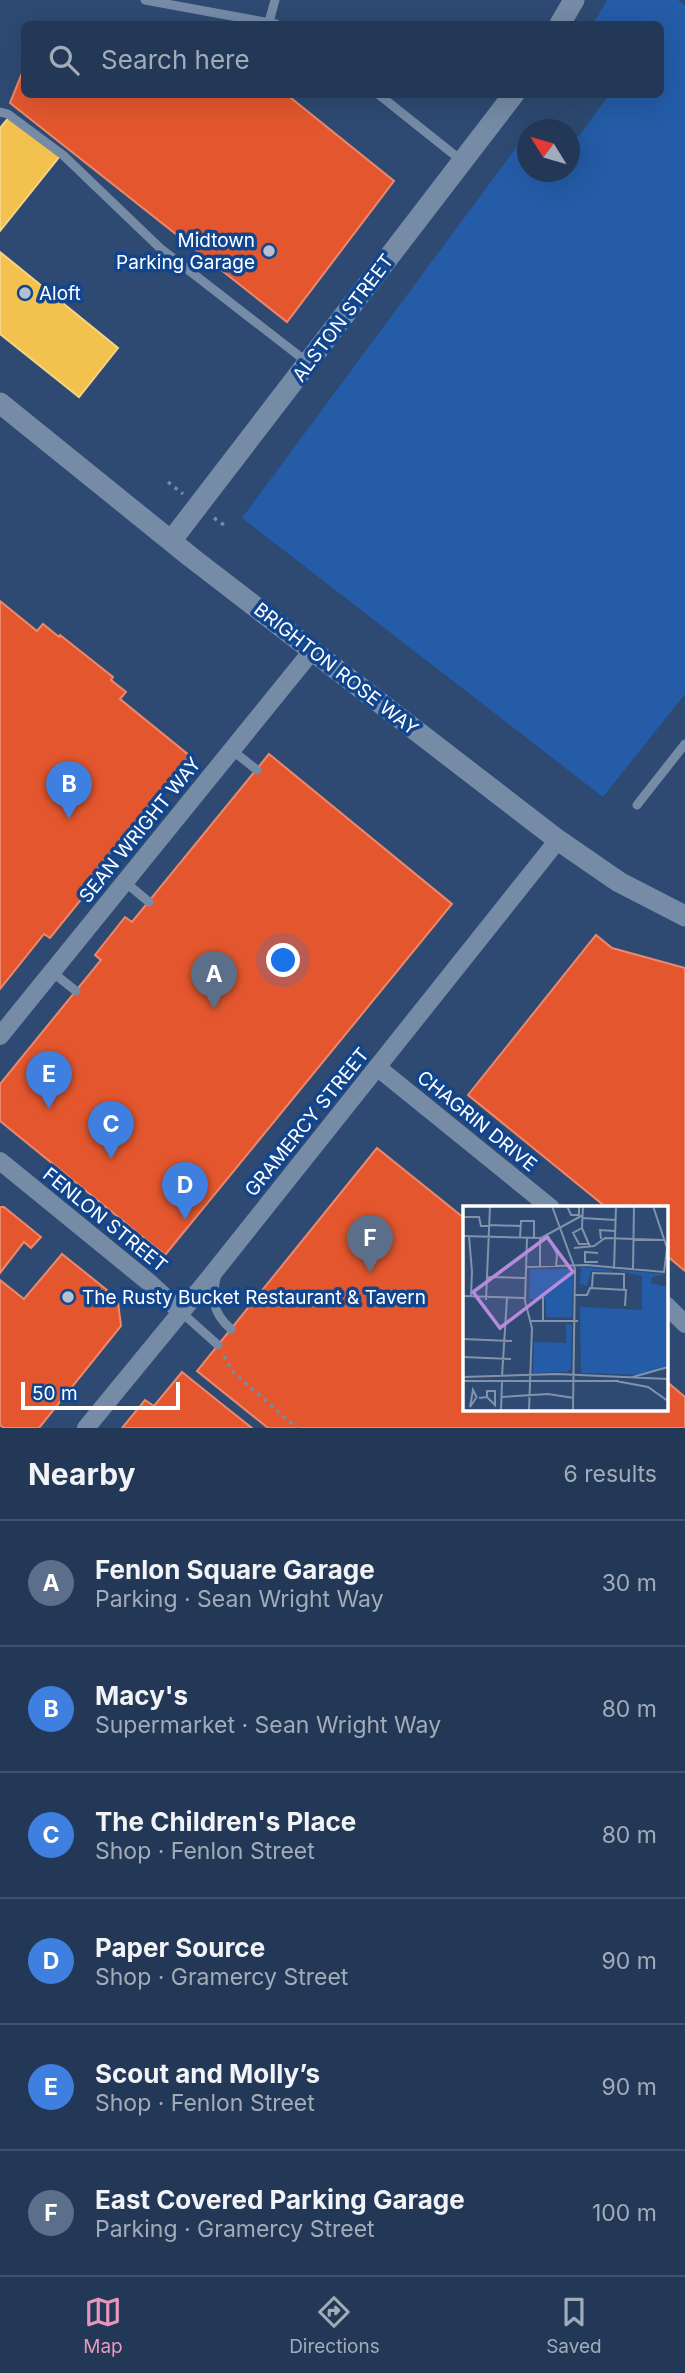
<!DOCTYPE html>
<meta charset="utf-8">
<style>
:root{--surface:#223856;--page:#2a3f5c;--text:#f1f3f6;--muted:#a2acb9;--line:#3f526c;--accent:#e797bd}
body{margin:0;font-family:Inter,sans-serif;background:var(--page);color:var(--text)}
.compass{position:absolute;left:517px;top:119px;width:63px;height:63px;border-radius:50%;background:var(--surface);box-shadow:0 7px 28px #0002;rotate:307deg}
.scale{position:absolute;left:21px;bottom:18px;width:159px;box-sizing:border-box;padding-left:7px;border:4px solid #fff;border-top:0;font-size:19px;line-height:24px;white-space:nowrap;color:#fff;-webkit-text-stroke:5px #11468f;paint-order:stroke}
.you{position:absolute;left:284px;top:961px;width:24px;height:24px;margin:-18px;border:5px solid #fff;border-radius:50%;background:#1a73e8;box-shadow:0 0 0 10px #1a73e833}
.badge{display:grid;place-items:center;width:46px;height:46px;border-radius:50%;background:var(--accent);color:#fff;font-size:23px;font-weight:700}
.pin{position:absolute;translate:-50% -58px;filter:drop-shadow(0 2px 4px #0008)}
.pin::after{content:'';position:absolute;top:37px;width:24px;height:21px;background:inherit;clip-path:polygon(0 0,100% 0,50% 100%)}
.list{margin:0;padding:0;list-style:none}
h2{display:flex;justify-content:space-between;align-items:center;height:91px;margin:0;padding:0 28px;font-size:30px}
h2 small{font-size:23px;font-weight:400;color:var(--muted)}
.list li{display:grid;grid-template-columns:46px 1fr auto;gap:21px;align-items:center;box-sizing:border-box;height:126px;padding:0 28px;border-top:2px solid var(--line)}
.list b{display:block;font-size:26px;white-space:nowrap}
.list p{margin:0;font-size:23px;white-space:nowrap;color:var(--muted)}
.list em{font-size:23px;font-style:normal;color:var(--muted)}
.icon{flex:none;width:38px;height:38px;fill:none;stroke:currentColor;stroke-width:2;stroke-linecap:round;stroke-linejoin:round}
.map{position:relative;flex:none;width:685px;height:1428px;overflow:hidden}
.search{position:absolute;background:var(--surface);box-shadow:0 7px 28px #0002;left:21px;right:21px;top:21px;height:77px;display:flex;align-items:center;gap:18px;box-sizing:border-box;padding:0 24px;border-radius:10px;color:var(--muted);font-size:26px}
.sheet{height:847px;background:var(--surface)}
nav{display:flex;justify-content:space-around;align-items:center;box-sizing:border-box;height:98px;border-top:2px solid var(--line);background:var(--surface);font-size:19px;color:var(--muted)}
nav a{display:grid;justify-items:center;gap:4px}
nav .on{color:var(--accent)}
.map>svg:first-child{display:block}
.green{fill:#245ca7}
.homes{fill:#f2c14e;stroke:#f6d483;stroke-width:2}
.shops{fill:#e4572e;stroke:#ec896d;stroke-width:2}
.lines{fill:none;stroke-linecap:round;stroke-linejoin:round}
.path{stroke:#758ba6;stroke-width:3.5;stroke-dasharray:3.5 5;stroke-linecap:butt}
.service{stroke:#758ba6;stroke-width:9}
.minor{stroke:#758ba6;stroke-width:18}
.tertiary{stroke:#758ba6;stroke-width:21}
.poi-dot{fill:#b6c0ce;stroke:#11468f;stroke-width:2.5}
.labels{text-anchor:middle;dominant-baseline:central;stroke-width:7;stroke-linejoin:round;paint-order:stroke}
.poi-label{font-size:19px;fill:#fff;stroke:#11468f;text-anchor:start}
.street-label{font-size:19px;fill:#fff;stroke:#11468f}
.inset-road{fill:none;stroke:#8292aa;stroke-width:2}
.view{fill:#b68bdc;fill-opacity:0.15;stroke:#b68bdc;stroke-width:3.5}
.inset-edge{fill:none;stroke:#fff;stroke-width:3.5}
</style>
<div class="map">
<svg width="685" height="1428" viewBox="0 0 685 1428">
<rect width="100%" height="100%" fill="#2e4a72"/>
<path class="green" d="M 607,0 L 678,0 L 685,5 L 685,694 L 603,797 L 242,518 L 527,133 L 528,172 L 570,172 L 570,132 L 578,137 L 609,95 L 660,94 L 660,24 L 593,24 Z"/>
<path class="homes" d="M 10,116 L 60,156 L 0,231 L 0,128 Z
M 0,252 L 118,348 L 79,397 L 0,334 Z"/>
<path class="shops" d="M 24,68 L 24,94 L 286,94 L 394,181 L 287,322 L 10,103 Z
M 0,601 L 37,631 L 43,624 L 59,637 L 60,635 L 113,677 L 111,680 L 126,692 L 120,699 L 190,756 L 87,882 L 92,886 L 50,938 L 44,934 L 0,989 Z
M 269,754 L 452,904 L 165,1255 L 0,1121 L 0,1084 L 101,960 L 95,955 L 125,917 L 132,922 Z
M 596,935 L 612,948 L 685,968 L 685,1271 L 666,1255 L 666,1208 L 607,1208 L 468,1095 Z
M 377,1148 L 464,1218 L 464,1409 L 666,1409 L 666,1381 L 685,1397 L 685,1428 L 268,1428 L 197,1371 Z
M 0,1207 L 4,1207 L 41,1237 L 31,1248 L 24,1242 L 0,1273 Z
M 62,1254 L 107,1290 L 105,1292 L 118,1302 L 121,1326 L 39,1428 L 4,1428 L 0,1425 L 0,1280 L 24,1299 Z
M 182,1372 L 218,1401 L 252,1428 L 122,1428 L 145,1400 L 154,1406 Z"/>
<g class="lines">
<path class="path" d="M 168,482 L 183,494
M 214,518 L 227,527
M 224,1356 L 233,1372 L 297,1428"/>
<path class="service" d="M 145,0 L 276,24
M 269,22 L 275,0
M 378,94 L 462,161
M 0,112 L 8,114 L 63,155 L 160,248 L 307,362
M 233,751 L 257,770
M 637,805 L 685,744
M 125,882 L 149,902
M 52,972 L 76,991
M 217,1274 C 211,1297 212,1313 231,1329
M 181,1312 L 218,1345"/>
<path class="minor" d="M 0,1036 L 312,651
M 377,1067 L 551,1208
M 0,1161 L 151,1284 L 181,1312
M 666,1305 L 685,1324
M 86,1428 L 210,1277 L 558,840"/>
<path class="tertiary" d="M 560,24 L 574,0
M 0,403 L 192,558 L 558,840 L 619,882 L 685,916
M 171,541 L 514,94"/>
</g>
<g class="poi-dot">
<circle cx="269" cy="251" r="7"/>
<circle cx="25" cy="293" r="7"/>
<circle cx="68" cy="1297" r="7"/>
</g>
<g class="labels">
<g class="poi-label">
<text x="255" y="240" text-anchor="end">Midtown<tspan x="255" dy="22">Parking Garage</tspan></text>
<text x="39" y="293">Aloft</text>
<text x="82" y="1297">The Rusty Bucket Restaurant &amp; Tavern</text>
</g>
<g class="street-label">
<text transform="translate(343 318) rotate(-53)">ALSTON STREET</text>
<text transform="translate(336 669) rotate(38)">BRIGHTON ROSE WAY</text>
<text transform="translate(140 830) rotate(-51)">SEAN WRIGHT WAY</text>
<text transform="translate(477 1121) rotate(39)">CHAGRIN DRIVE</text>
<text transform="translate(307 1122) rotate(-51)">GRAMERCY STREET</text>
<text transform="translate(105 1220) rotate(39)">FENLON STREET</text>
</g>
</g>
<g transform="translate(463 1206)">
<rect width="205" height="205" fill="#2e4a72"/>
<path d="M 118,61 L 149,64 L 149,66 L 128,65 L 124,80 L 117,78 ZM 67,63 L 110,63 L 109,112 L 83,111 L 83,93 L 66,93 ZM 151,64 L 205,68 L 189,71 L 188,77 L 205,81 L 205,159 L 180,169 L 118,167 L 117,101 L 179,104 L 179,70 ZM 103,118 L 109,119 L 108,162 L 104,166 L 70,167 L 71,136 L 103,137 Z" fill="#245ca7"/>
<path class="inset-road" d="M 89,0 L 112,63 L 110,204M 104,0 L 108,9 L 116,9 L 116,0M 120,0 L 119,22 L 127,41M 0,11 L 16,11 L 18,20 L 26,20M 119,12 L 152,14M 26,19 L 57,20M 119,22 L 110,27 L 116,38 L 127,38M 0,30 L 78,32 L 120,9M 6,30 L 9,66M 85,30 L 94,48 L 93,61M 57,32 L 58,15 L 71,15 L 71,31M 64,32 L 62,95 L 69,122 L 66,204M 138,33 L 137,24 L 152,25M 111,42 L 131,40 L 142,32 L 201,34M 135,56 L 122,56 L 122,46 L 135,47M 63,61 L 123,59 L 201,66 L 204,42 L 190,0M 77,61 L 77,32M 151,63 L 153,0M 170,64 L 171,0M 24,71 L 62,72M 129,81 L 130,67 L 161,68 L 161,84M 112,89 L 124,89 L 127,82 L 163,84 L 162,100M 0,90 L 62,92M 8,90 L 9,65M 23,94 L 27,0M 80,114 L 80,91M 68,115 L 115,115M 0,133 L 49,135M 0,151 L 48,153M 39,170 L 44,92M 0,171 L 94,168 L 205,173M 170,171 L 205,161M 0,175 L 156,175M 153,175 L 185,181 L 205,195M 38,191 L 85,188 L 111,192M 13,192 L 7,201 L 10,184 L 14,192M 16,192 L 24,191 L 32,199 L 32,185 L 24,185 L 24,191M 38,204 L 39,176"/>
<path class="view" d="M 84,31 L 110,66 L 37,122 L 10,86 Z"/>
<rect width="205" height="205" class="inset-edge"/>
</g>
</svg>
<svg class="compass" viewBox="-18 -18 36 36"><path d="M0-13l5 13h-10z" fill="#e53935"/><path d="M0 13l5-13h-10z" fill="#a2acb9"/></svg>
<div class="scale">50 m</div>
<div class="you"></div>
<div class="pin badge" style="left:214px;top:1009px;background:#5c6f8a">A</div>
<div class="pin badge" style="left:69px;top:819px;background:#3f7fe0">B</div>
<div class="pin badge" style="left:111px;top:1159px;background:#3f7fe0">C</div>
<div class="pin badge" style="left:185px;top:1220px;background:#3f7fe0">D</div>
<div class="pin badge" style="left:49px;top:1109px;background:#3f7fe0">E</div>
<div class="pin badge" style="left:370px;top:1273px;background:#5c6f8a">F</div>
<div class="search"><svg class="icon" aria-label="search" viewBox="0 0 24 24"><circle cx="10" cy="10" r="6"/><path d="M15 15l6 6"/></svg>Search here</div>
</div>
<section class="sheet">
<h2>Nearby<small>6 results</small></h2>
<ul class="list">
<li><span class="badge" style="background:#5c6f8a">A</span><div><b>Fenlon Square Garage</b><p>Parking · Sean Wright Way</p></div><em>30 m</em></li>
<li><span class="badge" style="background:#3f7fe0">B</span><div><b>Macy's</b><p>Supermarket · Sean Wright Way</p></div><em>80 m</em></li>
<li><span class="badge" style="background:#3f7fe0">C</span><div><b>The Children's Place</b><p>Shop · Fenlon Street</p></div><em>80 m</em></li>
<li><span class="badge" style="background:#3f7fe0">D</span><div><b>Paper Source</b><p>Shop · Gramercy Street</p></div><em>90 m</em></li>
<li><span class="badge" style="background:#3f7fe0">E</span><div><b>Scout and Molly’s</b><p>Shop · Fenlon Street</p></div><em>90 m</em></li>
<li><span class="badge" style="background:#5c6f8a">F</span><div><b>East Covered Parking Garage</b><p>Parking · Gramercy Street</p></div><em>100 m</em></li>
</ul>
</section>
<nav>
<a class="on"><svg class="icon" aria-label="map" viewBox="0 0 24 24"><path d="M3 6l6-2 6 2 6-2v14l-6 2-6-2-6 2zM9 4v14M15 6v14"/></svg>Map</a>
<a><svg class="icon" aria-label="directions" viewBox="0 0 24 24"><path d="M12 3l9 9-9 9-9-9zM9 14v-3h6M13 9l2 2-2 2"/></svg>Directions</a>
<a><svg class="icon" aria-label="saved" viewBox="0 0 24 24"><path d="M7 4h10v16l-5-4-5 4z"/></svg>Saved</a>
</nav>
